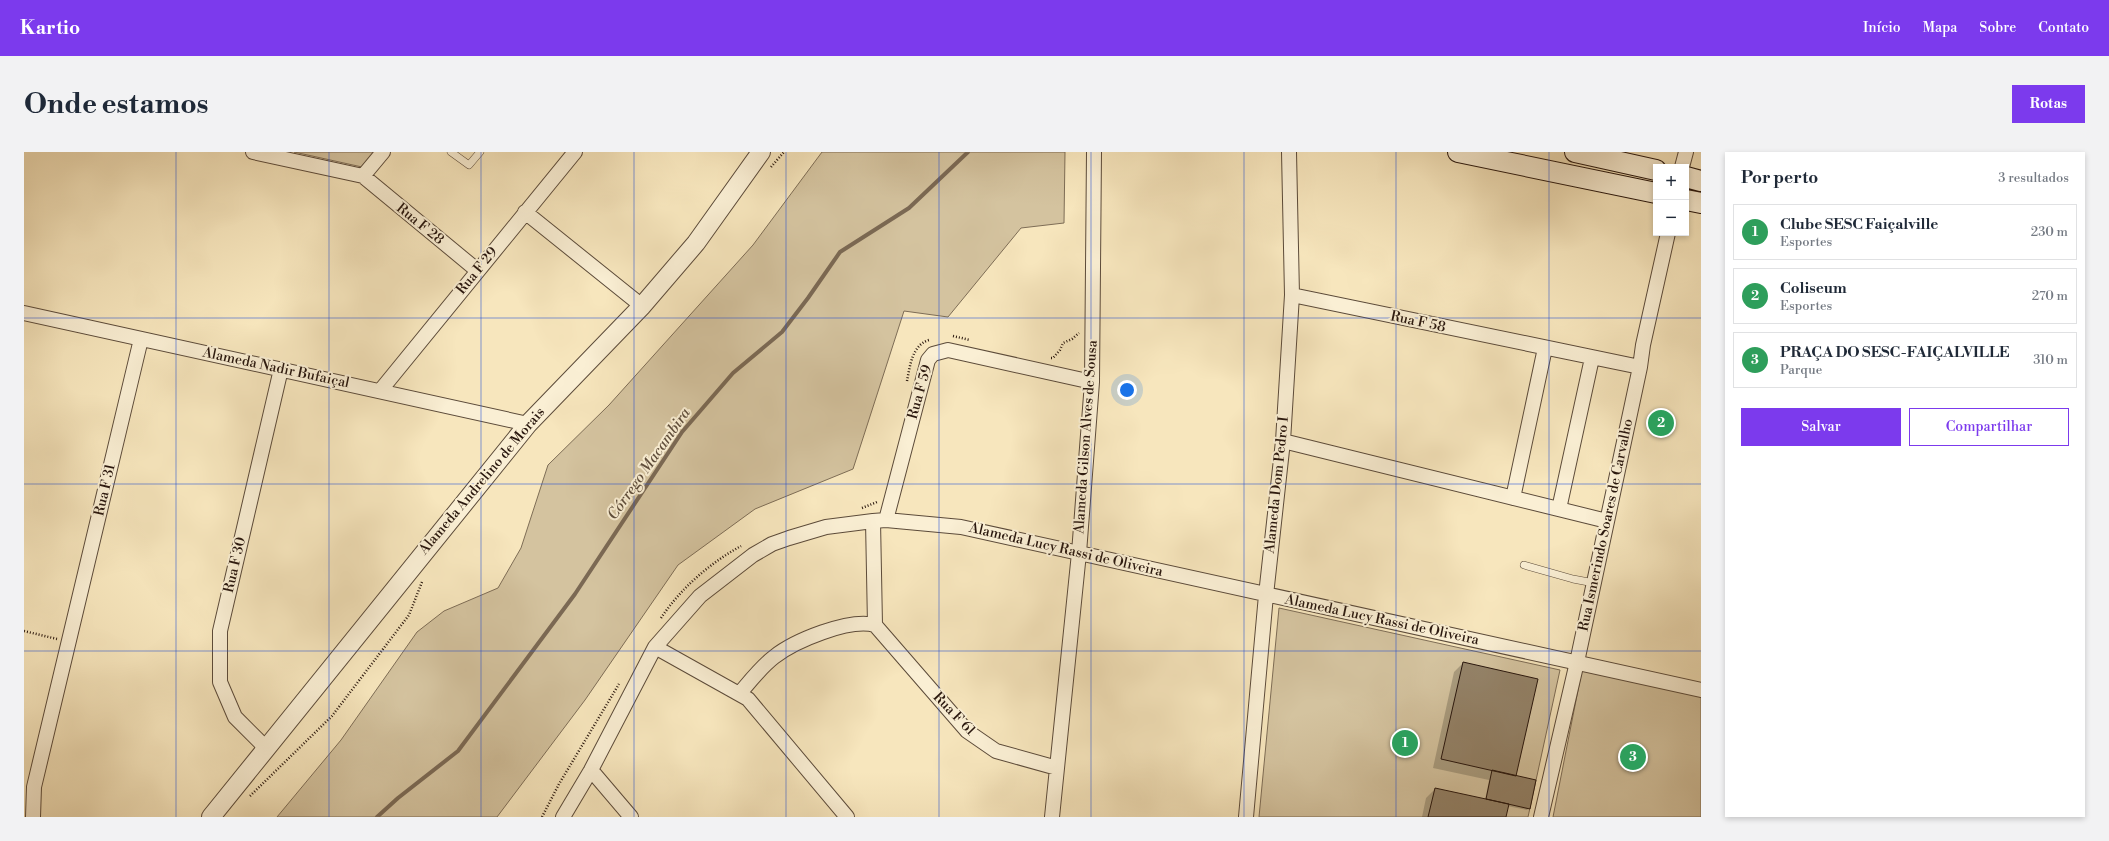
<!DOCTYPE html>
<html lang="pt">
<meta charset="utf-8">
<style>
:root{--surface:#fff;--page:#f2f2f3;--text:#1f2937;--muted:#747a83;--line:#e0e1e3;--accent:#7c3aed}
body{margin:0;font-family:"Libre Bodoni",serif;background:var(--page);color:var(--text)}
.controls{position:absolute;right:12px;top:12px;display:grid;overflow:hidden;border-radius:0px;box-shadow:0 2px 6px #0003}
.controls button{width:36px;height:36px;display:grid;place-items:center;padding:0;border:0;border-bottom:1px solid var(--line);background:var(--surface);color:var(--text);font:20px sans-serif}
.you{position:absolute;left:1103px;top:238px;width:14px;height:14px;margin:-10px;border:3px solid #fff;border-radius:50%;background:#1a73e8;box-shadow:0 0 0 6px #1a73e833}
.badge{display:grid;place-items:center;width:26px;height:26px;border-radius:50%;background:var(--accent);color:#fff;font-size:13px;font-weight:700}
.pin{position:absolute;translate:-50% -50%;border:2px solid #fff;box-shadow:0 1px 4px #0006}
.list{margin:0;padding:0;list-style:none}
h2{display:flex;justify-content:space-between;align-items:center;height:52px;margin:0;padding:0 16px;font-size:17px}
h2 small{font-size:13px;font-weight:400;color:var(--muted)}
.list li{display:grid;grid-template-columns:26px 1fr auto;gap:12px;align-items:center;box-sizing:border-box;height:56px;margin:0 8px 8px;padding:0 8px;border:1px solid var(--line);border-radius:0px}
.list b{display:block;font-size:15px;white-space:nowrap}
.list p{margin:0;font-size:13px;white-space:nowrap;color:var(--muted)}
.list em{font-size:13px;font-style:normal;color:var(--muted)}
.actions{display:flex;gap:8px;padding:12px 16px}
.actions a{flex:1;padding:9px 0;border:1px solid var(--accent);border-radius:0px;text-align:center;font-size:14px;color:var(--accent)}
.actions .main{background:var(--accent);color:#fff}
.map{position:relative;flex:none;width:1677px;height:665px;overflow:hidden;border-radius:0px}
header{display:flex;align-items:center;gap:24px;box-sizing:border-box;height:56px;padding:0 20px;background:var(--accent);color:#fff}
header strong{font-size:19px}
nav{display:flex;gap:22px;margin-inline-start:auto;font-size:14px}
.intro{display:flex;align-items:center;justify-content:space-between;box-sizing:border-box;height:96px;padding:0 24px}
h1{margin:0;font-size:28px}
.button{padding:10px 18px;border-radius:0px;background:var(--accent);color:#fff;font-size:14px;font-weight:700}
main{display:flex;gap:24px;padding:0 24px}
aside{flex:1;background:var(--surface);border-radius:0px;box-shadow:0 2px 6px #0003}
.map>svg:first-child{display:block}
.green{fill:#d4c39f;stroke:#7e6d56}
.shadow{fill:#0003}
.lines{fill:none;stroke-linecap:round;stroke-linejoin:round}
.stream{stroke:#7b6954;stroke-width:4}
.building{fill:#948369;stroke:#29170e}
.service-casing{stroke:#5c4b3a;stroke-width:8}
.minor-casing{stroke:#5c4b3a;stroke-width:16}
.tertiary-casing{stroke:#5c4b3a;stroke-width:20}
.secondary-casing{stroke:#29170e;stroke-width:22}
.path{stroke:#29170e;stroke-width:2.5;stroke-dasharray:1 2;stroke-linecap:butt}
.service{stroke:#faefd4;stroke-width:7}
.minor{stroke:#faefd4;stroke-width:14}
.tertiary{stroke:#faefd4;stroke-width:18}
.secondary{stroke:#faefd4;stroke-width:20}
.grid{fill:none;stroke:#1d4ed8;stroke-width:1;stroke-opacity:0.55}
.labels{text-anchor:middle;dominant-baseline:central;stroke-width:4;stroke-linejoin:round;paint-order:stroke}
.street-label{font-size:14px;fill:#29170e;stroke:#faefd4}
.water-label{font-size:15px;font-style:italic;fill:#5f4e3c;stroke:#faefd4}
</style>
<header>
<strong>Kartio</strong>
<nav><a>Início</a><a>Mapa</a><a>Sobre</a><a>Contato</a></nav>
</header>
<div class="intro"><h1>Onde estamos</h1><a class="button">Rotas</a></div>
<main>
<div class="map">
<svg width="1677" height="665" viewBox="0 0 1677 665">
<rect width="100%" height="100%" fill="#f7e6bd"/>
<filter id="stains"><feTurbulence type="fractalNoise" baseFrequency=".005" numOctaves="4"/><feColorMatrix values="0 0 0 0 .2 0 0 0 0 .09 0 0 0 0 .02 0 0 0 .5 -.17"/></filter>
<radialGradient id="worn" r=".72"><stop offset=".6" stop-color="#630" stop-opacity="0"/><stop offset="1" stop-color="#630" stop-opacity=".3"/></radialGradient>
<path class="green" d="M 270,0 L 350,0 L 338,15 Z
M 798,0 L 1041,0 L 1040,71 L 997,76 L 924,165 L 880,159 L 829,317 L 731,357 L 654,413 L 561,548 L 473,665 L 253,665 L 317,588 L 393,480 L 420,459 L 474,436 L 497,396 L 524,313 L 585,253 L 729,93 Z
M 1255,456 L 1536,518 L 1504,665 L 1235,665 Z
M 1558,518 L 1677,545 L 1677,665 L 1529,665 Z"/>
<path class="shadow" d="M 1439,511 L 1491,623 L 1505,656 L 1503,658 L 1483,654 L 1481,665 L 1398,665 L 1402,646 L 1411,637 L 1461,648 L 1465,628 L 1409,616 L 1430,520 Z"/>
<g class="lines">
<path class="stream" d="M 353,665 L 374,646 L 434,599 L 551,442 L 658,280 L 709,221 L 758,180 L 784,146 L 816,100 L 885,56 L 944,0"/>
</g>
<path class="building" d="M 1439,510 L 1514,527 L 1492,624 L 1417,607 Z
M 1468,618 L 1512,628 L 1506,657 L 1462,647 Z
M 1411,636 L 1485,652 L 1482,665 L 1404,665 Z"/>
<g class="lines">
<g class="service-casing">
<path id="service" d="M 427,0 L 445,13 L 456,0
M 1500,413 L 1549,427 L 1570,431"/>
</g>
<g class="minor-casing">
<path id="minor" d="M 229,0 L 339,24 L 454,119
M 1658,15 L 1662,0
M 339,24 L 359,0
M 501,60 L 618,154
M 1268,143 L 1616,215
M 0,161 L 504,272
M 356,239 L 551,0
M 1259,289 L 1583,369
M 1489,346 L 1521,196
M 1535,357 L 1568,206
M 862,368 L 904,208 L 909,202 L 924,198 L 1068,230
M 849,369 L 851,473
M 631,495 L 724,547 L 823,665
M 716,541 C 727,528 737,515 750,505 C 770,489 825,466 851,473 L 943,579 L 972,599 L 1033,616
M 243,597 L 211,565 L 196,530 L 196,479 L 257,217
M 567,618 L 607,665
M 9,665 L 10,635 L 117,187
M 539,665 L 567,618 L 631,495 L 676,444 L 729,403 L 748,392 L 765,386 L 802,375 L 849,369 L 862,368 L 937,375 L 1677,538
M 1028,665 L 1055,401 L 1068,230 L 1070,0
M 1222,665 L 1242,443 L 1259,289 L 1268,143 L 1265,0
M 1517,665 L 1553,510 L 1616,215 L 1619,193 L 1644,81"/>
</g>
<g class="tertiary-casing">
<path id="tertiary" d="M 187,665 L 504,272 L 618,154 L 672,91 L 737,0"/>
</g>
<g class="secondary-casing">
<path id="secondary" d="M 1434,0 L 1632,41
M 1551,0 L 1632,18
M 1662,25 L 1677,29
M 1662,48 L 1677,51"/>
</g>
<path class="path" d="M 747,15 L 760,0
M 929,184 L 946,188
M 1027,206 L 1029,206 L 1036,198 L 1039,191 L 1048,187 L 1055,181
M 883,229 C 886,214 888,193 905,188
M 838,356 L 853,350
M 637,466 C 657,436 686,411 717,394
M 0,479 L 33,487
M 226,644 L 308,564 L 385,463 L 398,430
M 518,665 L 535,632 L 595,532"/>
<use href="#service" class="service"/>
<use href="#minor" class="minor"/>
<use href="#tertiary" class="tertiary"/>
<use href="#secondary" class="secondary"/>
</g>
<path class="grid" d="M 152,0 L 152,665M 305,0 L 305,665M 457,0 L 457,665M 610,0 L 610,665M 762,0 L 762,665M 915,0 L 915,665M 1067,0 L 1067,665M 1220,0 L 1220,665M 1372,0 L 1372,665M 1525,0 L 1525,665M 0,166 L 1677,166M 0,332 L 1677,332M 0,499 L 1677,499"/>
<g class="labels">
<g class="street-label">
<text transform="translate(396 72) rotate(39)">Rua F 28</text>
<text transform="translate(453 119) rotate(-51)">Rua F 29</text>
<text transform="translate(1394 170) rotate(12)">Rua F 58</text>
<text transform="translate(252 216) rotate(12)">Alameda Nadir Bufaiçal</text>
<text transform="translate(896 240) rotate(-74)">Rua F 59</text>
<text transform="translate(1062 285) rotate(-86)">Alameda Gilson Alves de Sousa</text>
<text transform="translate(458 329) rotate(-50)">Alameda Andrelino de Morais</text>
<text transform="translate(1253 333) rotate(-84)">Alameda Dom Pedro I</text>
<text transform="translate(81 338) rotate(-77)">Rua F 31</text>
<text transform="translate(1582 373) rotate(-78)">Rua Ismerindo Soares de Carvalho</text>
<text transform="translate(1042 398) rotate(13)">Alameda Lucy Rassi de Oliveira</text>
<text transform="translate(211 413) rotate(-77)">Rua F 30</text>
<text transform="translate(1358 468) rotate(12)">Alameda Lucy Rassi de Oliveira</text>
<text transform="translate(930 562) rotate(46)">Rua F 61</text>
</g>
<g class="water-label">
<text transform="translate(625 312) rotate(-55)">Córrego Macambira</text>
</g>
</g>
<rect width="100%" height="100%" filter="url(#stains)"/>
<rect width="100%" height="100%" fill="url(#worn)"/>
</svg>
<div class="controls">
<button>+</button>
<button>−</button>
</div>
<div class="you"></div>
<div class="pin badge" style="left:1381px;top:591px;background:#2e9e5b">1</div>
<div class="pin badge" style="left:1637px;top:271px;background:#2e9e5b">2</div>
<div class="pin badge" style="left:1609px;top:605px;background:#2e9e5b">3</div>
</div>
<aside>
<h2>Por perto<small>3 resultados</small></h2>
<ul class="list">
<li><span class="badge" style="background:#2e9e5b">1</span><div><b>Clube SESC Faiçalville</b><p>Esportes</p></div><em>230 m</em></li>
<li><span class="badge" style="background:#2e9e5b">2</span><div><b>Coliseum</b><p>Esportes</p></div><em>270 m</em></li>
<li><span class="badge" style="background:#2e9e5b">3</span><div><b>PRAÇA DO SESC-FAIÇALVILLE</b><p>Parque</p></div><em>310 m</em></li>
</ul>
<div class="actions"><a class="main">Salvar</a><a>Compartilhar</a></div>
</aside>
</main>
